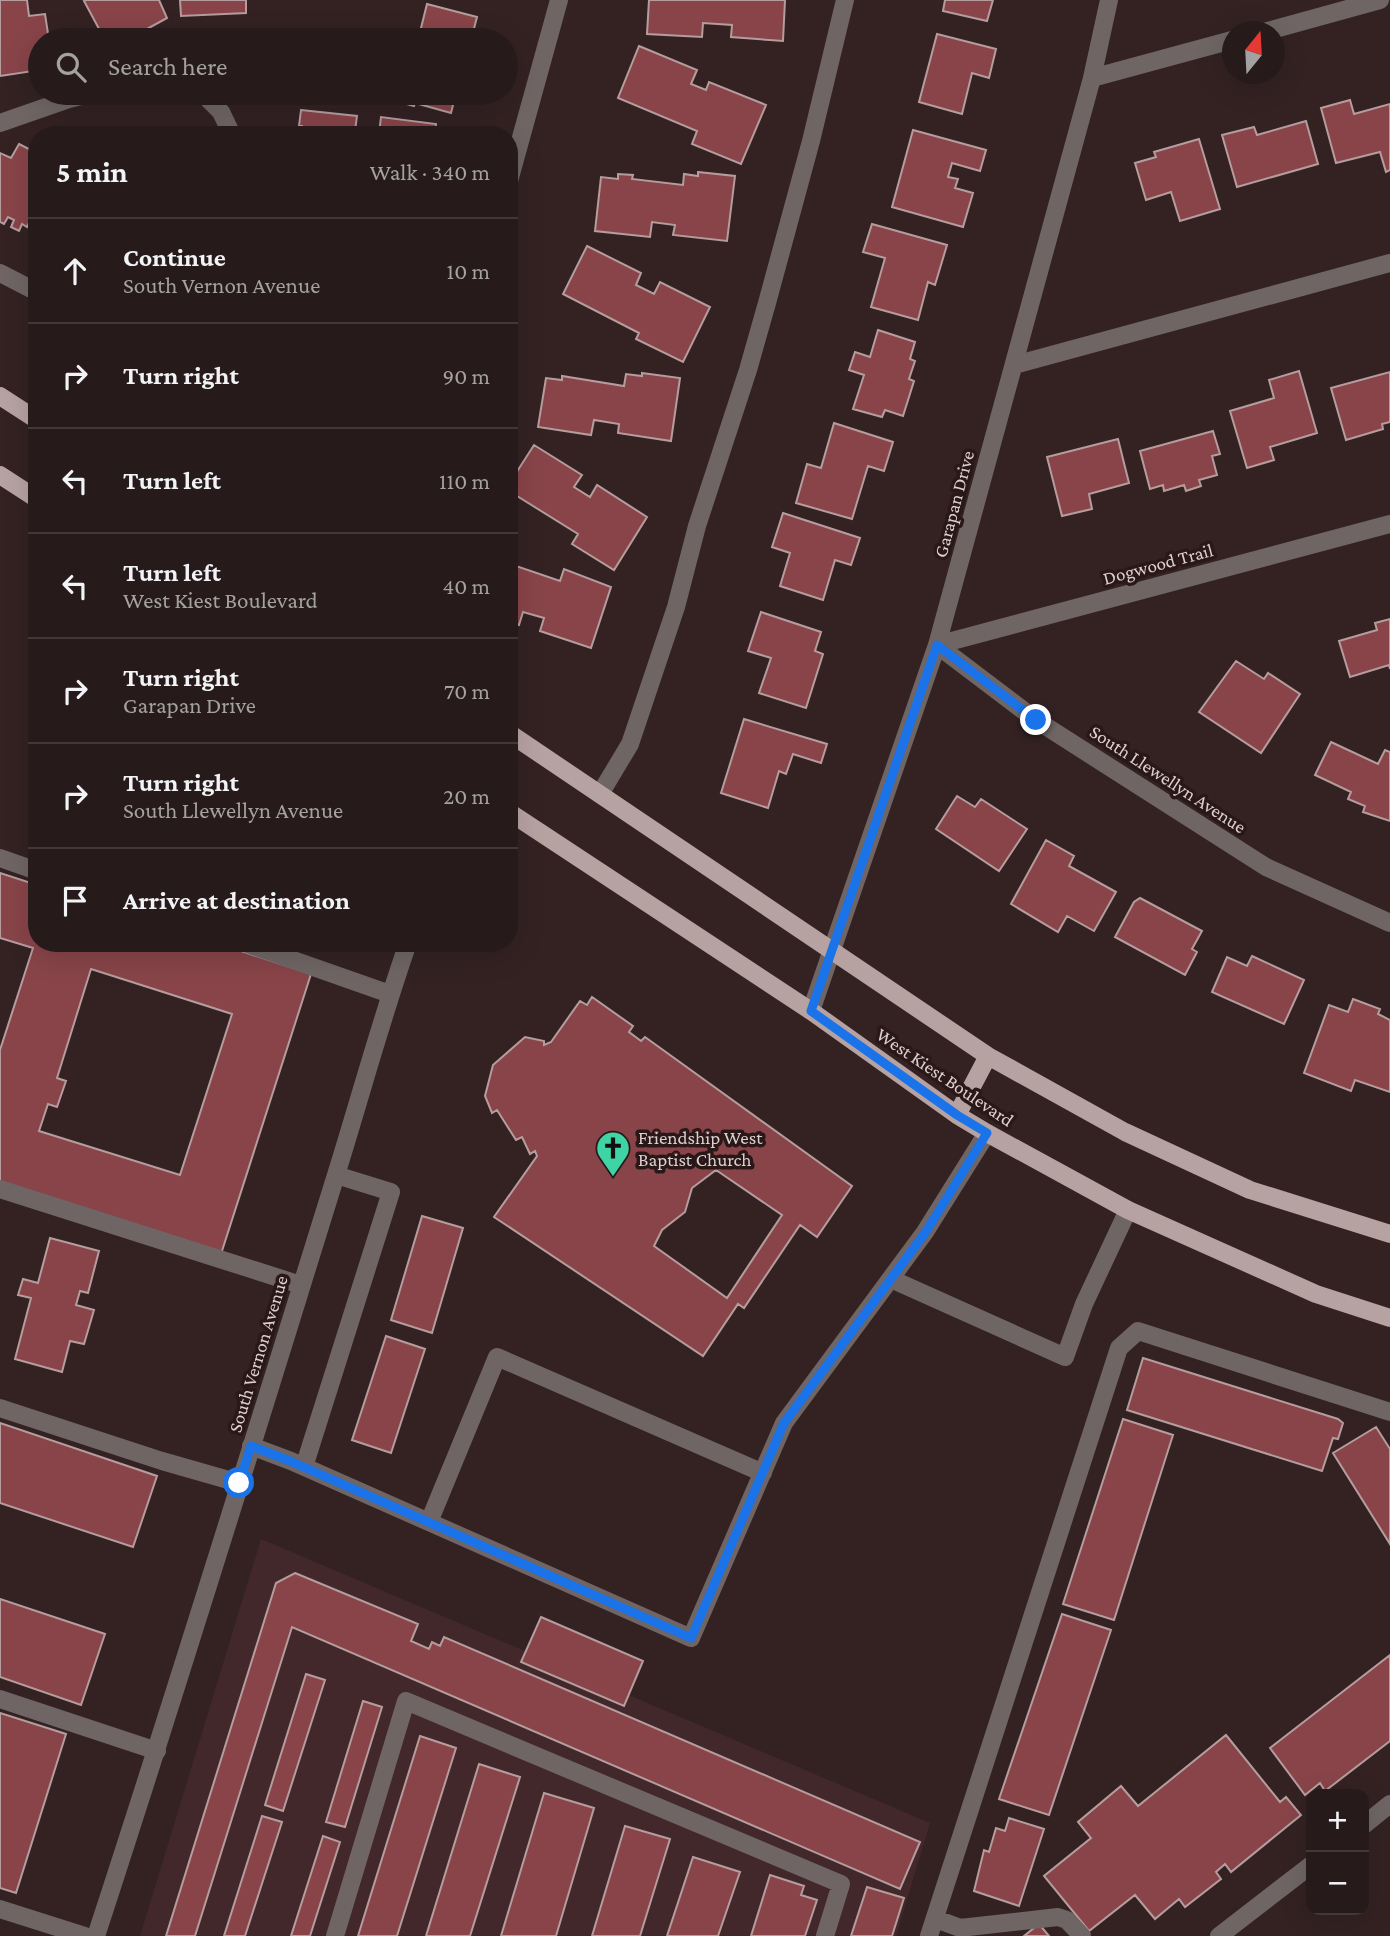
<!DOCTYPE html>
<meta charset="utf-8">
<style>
:root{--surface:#271a1a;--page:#2f2323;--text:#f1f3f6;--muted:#a4a1a2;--line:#433839}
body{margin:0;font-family:"Crimson Pro",serif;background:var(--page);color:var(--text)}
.controls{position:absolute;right:21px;bottom:21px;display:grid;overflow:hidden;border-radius:14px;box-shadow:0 7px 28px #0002}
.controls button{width:63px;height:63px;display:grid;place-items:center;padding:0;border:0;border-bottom:2px solid var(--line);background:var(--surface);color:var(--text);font:35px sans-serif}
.compass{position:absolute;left:1222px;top:21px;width:63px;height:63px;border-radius:50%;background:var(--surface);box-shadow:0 7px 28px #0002;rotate:18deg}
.stop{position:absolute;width:21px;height:21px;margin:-16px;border:5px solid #1a73e8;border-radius:50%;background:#fff}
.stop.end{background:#1a73e8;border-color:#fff;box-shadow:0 2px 7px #0008}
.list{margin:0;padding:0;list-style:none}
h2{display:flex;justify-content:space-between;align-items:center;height:91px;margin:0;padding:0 28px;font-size:30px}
h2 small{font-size:23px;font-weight:400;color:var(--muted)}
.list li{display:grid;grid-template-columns:46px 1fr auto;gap:21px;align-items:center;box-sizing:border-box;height:105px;padding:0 28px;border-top:2px solid var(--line)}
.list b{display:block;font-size:26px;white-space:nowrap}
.list p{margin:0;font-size:23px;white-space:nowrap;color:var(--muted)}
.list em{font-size:23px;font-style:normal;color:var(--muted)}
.icon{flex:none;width:38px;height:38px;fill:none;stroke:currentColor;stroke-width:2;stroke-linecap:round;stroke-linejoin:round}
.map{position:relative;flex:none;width:1390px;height:1936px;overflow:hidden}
.search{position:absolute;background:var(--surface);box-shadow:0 7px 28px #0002;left:28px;top:28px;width:490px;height:77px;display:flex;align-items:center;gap:18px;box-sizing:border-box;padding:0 24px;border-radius:38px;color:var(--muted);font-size:26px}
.panel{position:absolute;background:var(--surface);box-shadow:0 7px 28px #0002;left:28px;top:126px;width:490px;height:826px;border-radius:28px}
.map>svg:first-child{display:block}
.built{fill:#42282a}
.building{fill:#884449;stroke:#b59d9e;stroke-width:2;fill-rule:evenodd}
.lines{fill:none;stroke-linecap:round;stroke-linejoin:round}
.minor{stroke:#6f6565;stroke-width:18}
.major{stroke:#b7a2a2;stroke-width:18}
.route{stroke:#1a73e8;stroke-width:9}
.labels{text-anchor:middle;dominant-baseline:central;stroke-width:7;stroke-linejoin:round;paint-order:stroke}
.street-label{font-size:19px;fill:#ddd0d0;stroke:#2a1819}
.poi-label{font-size:19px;fill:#ddd0d0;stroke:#2a1819;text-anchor:start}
</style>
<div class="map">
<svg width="1390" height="1936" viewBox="0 0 1390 1936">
<rect width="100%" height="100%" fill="#342223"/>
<path class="built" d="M 261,1539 L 930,1823 L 896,1936 L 140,1936 Z"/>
<path class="building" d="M 0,0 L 27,0 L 29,16 L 45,14 L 49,40 L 40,40 L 40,70 L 0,76 Z
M 86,0 L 159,0 L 167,18 L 127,40 L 105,40 L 84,1 Z
M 180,0 L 246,0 L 246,13 L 181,16 Z
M 649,0 L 785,0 L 783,41 L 731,37 L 732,25 L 703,23 L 702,37 L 647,34 Z
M 945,0 L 993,0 L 987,21 L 943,11 Z
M 427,4 L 477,17 L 471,40 L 418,40 Z
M 937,34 L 996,49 L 989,78 L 972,73 L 962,114 L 919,102 Z
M 639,46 L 697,70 L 691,84 L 706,90 L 709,82 L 766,105 L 741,164 L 692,144 L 697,131 L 618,98 Z
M 378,93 L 456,93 L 451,113 L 415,103 L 414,106 L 403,103 L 404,100 Z
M 1350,100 L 1354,114 L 1390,104 L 1390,170 L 1386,172 L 1380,152 L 1336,163 L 1321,108 Z
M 301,110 L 357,116 L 355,131 L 379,134 L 381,117 L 436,124 L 435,135 L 301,135 L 302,126 L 299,126 Z
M 1306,121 L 1318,164 L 1237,187 L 1222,135 L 1254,127 L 1257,135 Z
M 913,130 L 986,150 L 980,171 L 952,163 L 948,177 L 958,179 L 955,188 L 973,193 L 963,227 L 892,207 Z
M 1199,139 L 1220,209 L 1180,221 L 1171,192 L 1146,200 L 1135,163 L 1156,157 L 1154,152 Z
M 19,144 L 37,153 L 37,207 L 27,227 L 22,224 L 19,231 L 11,227 L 14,220 L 8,217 L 4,224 L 0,222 L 0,153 L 11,158 Z
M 698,172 L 735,176 L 727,241 L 673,235 L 675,225 L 652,222 L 650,237 L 595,231 L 601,177 L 618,179 L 618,174 L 633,175 L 632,179 L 683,185 L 684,174 L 698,176 Z
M 872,224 L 947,245 L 935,285 L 928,282 L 918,320 L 871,307 L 885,258 L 863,252 Z
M 587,246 L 641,273 L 636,285 L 654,294 L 660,282 L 710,307 L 683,362 L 636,339 L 639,333 L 563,294 Z
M 878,330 L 915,342 L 910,359 L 915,361 L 909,379 L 914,381 L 903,416 L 885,410 L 882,417 L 853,409 L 864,375 L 849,370 L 855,352 L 870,357 Z
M 1299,371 L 1317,433 L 1270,447 L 1274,460 L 1247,468 L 1230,411 L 1274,398 L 1269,380 Z
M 1390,372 L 1390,422 L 1382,424 L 1383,429 L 1346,440 L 1331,388 Z
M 642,373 L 680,378 L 671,441 L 618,433 L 619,424 L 594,420 L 591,435 L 538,427 L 546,378 L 562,380 L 562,376 L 624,386 L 626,374 L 642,376 Z
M 834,423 L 893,442 L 884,471 L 868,466 L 852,519 L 796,503 L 807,464 L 821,468 Z
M 1213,431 L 1220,454 L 1212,456 L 1217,475 L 1199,480 L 1201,486 L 1186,491 L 1184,485 L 1164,491 L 1163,485 L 1150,489 L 1140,451 Z
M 1118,439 L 1129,483 L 1089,494 L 1092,509 L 1062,516 L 1047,457 Z
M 534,445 L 582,475 L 574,487 L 590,497 L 597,485 L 647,517 L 614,570 L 572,544 L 578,534 L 509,491 L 509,484 Z
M 783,513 L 860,538 L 851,565 L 835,560 L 823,600 L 780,586 L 790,553 L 772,547 Z
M 509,559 L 512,560 L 510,564 L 560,581 L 564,569 L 611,587 L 591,648 L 540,631 L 544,618 L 523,612 L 519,625 L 509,622 Z
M 761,612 L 821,632 L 815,651 L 823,654 L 806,708 L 759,693 L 771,658 L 748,651 Z
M 1390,619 L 1390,669 L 1389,665 L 1350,677 L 1339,641 L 1377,630 L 1375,623 Z
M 1236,661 L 1264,679 L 1268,673 L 1300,694 L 1261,753 L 1199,712 Z
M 744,719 L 827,744 L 821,763 L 793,754 L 786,774 L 779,771 L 768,808 L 721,793 Z
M 1331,742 L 1378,764 L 1385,750 L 1390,752 L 1390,821 L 1363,812 L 1365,806 L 1348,799 L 1351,792 L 1315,775 Z
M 957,796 L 975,807 L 981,799 L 1027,829 L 999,871 L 936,829 Z
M 1046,840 L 1074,856 L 1069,866 L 1116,892 L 1094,931 L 1067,916 L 1058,932 L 1011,904 Z
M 0,873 L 37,885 L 37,943 L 217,943 L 311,974 L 221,1254 L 0,1184 L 0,1050 L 33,948 L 0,938 ZM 91,969 L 232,1014 L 180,1175 L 39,1131 L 48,1104 L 57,1107 L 66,1081 L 57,1078 Z
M 1140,898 L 1202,931 L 1192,949 L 1197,952 L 1185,975 L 1115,937 L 1134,902 Z
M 1252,956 L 1304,980 L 1284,1024 L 1212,992 L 1227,957 L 1247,966 Z
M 592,997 L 633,1026 L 629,1032 L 641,1041 L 645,1037 L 852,1186 L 817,1237 L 800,1225 L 744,1308 L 738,1304 L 703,1356 L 494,1217 L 537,1156 L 535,1151 L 530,1154 L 522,1137 L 516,1140 L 497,1110 L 492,1113 L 485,1096 L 493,1065 L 525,1037 L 544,1041 L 544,1045 L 551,1042 L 580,1001 L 587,1005 ZM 716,1170 L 782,1215 L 727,1298 L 654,1246 L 662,1230 L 685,1212 L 692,1188 Z
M 1353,999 L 1380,1009 L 1378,1014 L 1390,1020 L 1390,1092 L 1355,1080 L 1351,1091 L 1304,1073 L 1329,1005 L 1348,1012 Z
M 422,1216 L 463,1228 L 432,1333 L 391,1320 Z
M 50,1238 L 99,1251 L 88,1293 L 80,1291 L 76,1305 L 94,1310 L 84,1344 L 70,1341 L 62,1372 L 15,1359 L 31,1298 L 18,1295 L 23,1279 L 38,1283 Z
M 386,1336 L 425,1349 L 391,1453 L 352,1440 Z
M 1143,1358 L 1338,1419 L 1343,1423 L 1338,1439 L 1333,1438 L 1322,1471 L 1127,1410 Z
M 1123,1419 L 1173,1435 L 1114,1620 L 1063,1604 Z
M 0,1423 L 157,1476 L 133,1547 L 0,1503 Z
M 1376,1427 L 1390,1449 L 1390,1544 L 1333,1453 Z
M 295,1573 L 418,1624 L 411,1641 L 429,1649 L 432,1642 L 440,1646 L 444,1637 L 920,1842 L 900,1889 L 292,1627 L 195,1936 L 166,1936 L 276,1583 Z
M 0,1599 L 105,1634 L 81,1705 L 0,1677 Z
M 1062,1614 L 1111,1630 L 1049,1815 L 999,1799 Z
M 541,1617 L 643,1661 L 624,1706 L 521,1662 Z
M 1390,1655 L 1390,1741 L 1325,1791 L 1320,1783 L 1305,1795 L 1270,1748 Z
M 306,1674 L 325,1680 L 283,1811 L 265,1805 Z
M 363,1701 L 382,1707 L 345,1827 L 326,1822 Z
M 0,1713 L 66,1734 L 16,1893 L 0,1888 Z
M 1226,1735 L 1280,1802 L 1286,1797 L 1301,1815 L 1231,1872 L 1225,1864 L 1216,1872 L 1221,1879 L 1185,1907 L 1179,1899 L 1155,1919 L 1135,1895 L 1089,1931 L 1044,1876 L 1091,1838 L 1078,1822 L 1121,1786 L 1138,1806 Z
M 420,1736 L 456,1748 L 397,1936 L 358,1936 Z
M 479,1764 L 520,1777 L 470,1936 L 426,1936 Z
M 544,1793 L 594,1808 L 556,1936 L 501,1936 Z
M 262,1816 L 282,1822 L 245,1936 L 224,1936 Z
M 1009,1818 L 1044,1829 L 1019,1906 L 974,1891 L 984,1850 L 989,1852 L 996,1828 L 1005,1831 Z
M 625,1826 L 670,1839 L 640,1936 L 592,1936 Z
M 323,1836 L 340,1842 L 310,1936 L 291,1936 Z
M 693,1857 L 740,1872 L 718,1936 L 667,1936 Z
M 770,1875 L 804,1886 L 801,1895 L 817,1900 L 805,1936 L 751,1936 Z
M 867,1887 L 904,1898 L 892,1936 L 851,1936 Z
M 1039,1924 L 1049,1936 L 1024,1936 Z"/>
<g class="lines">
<path class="minor" d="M 1264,32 L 1380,0
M 1092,78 L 1232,40
M 202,93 L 221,112 L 232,135
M 0,123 L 69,99 L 93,93
M 509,181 L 559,0
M 0,273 L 37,292
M 1014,365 L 1390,263
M 937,645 L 1036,720 L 1266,867 L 1390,923
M 937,645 L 1390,524
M 600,794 L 630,744 L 676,607 L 697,526 L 748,370 L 767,303 L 811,141 L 845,0
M 0,858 L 37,871
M 245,943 L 390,994
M 811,1011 L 937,645 L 1092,78 L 1109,0
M 0,1189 L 301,1285
M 891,1279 L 1065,1357 L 1084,1304 L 1128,1210
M 0,1408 L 162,1461 L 239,1483
M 251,1446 L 291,1461 L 691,1638 L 784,1423 L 925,1232 L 987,1133
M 304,1467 L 391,1192 L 336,1175
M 429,1522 L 497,1357 L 763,1473
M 0,1699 L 157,1751
M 1364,1825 L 1390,1804
M 0,1909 L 85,1936
M 936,1919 L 960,1928 L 1058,1917 L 1067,1920 L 1082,1936
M 96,1936 C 179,1683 257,1429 336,1175 C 360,1098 381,1020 408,943
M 335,1936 L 406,1701 L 841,1884 L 825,1936
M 929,1936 L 1119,1348 L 1138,1331 L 1390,1412
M 1219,1936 L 1311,1865"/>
<path class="major" d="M 0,396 L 37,420
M 0,475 L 37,499
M 509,733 L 988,1056 L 1125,1132 L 1250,1190 L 1390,1234
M 509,812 L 811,1011 L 957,1115 L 987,1133 L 1128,1210 L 1316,1294 L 1390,1318
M 957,1115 L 988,1056"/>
</g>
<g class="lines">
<path class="route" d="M 239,1483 L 251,1446 L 290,1461 L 691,1638 L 784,1423 L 925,1233 L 987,1133 L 957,1115 L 811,1011 L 937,645 L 1036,720"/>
</g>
<defs>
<g id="church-pin" transform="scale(1.75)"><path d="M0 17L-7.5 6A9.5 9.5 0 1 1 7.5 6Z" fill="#3ed4a3" stroke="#2a1819"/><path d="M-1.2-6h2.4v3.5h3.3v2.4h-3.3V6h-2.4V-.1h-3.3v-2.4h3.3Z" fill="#111"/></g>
</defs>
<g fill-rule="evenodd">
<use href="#church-pin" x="613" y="1148"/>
</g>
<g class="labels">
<g class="street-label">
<text transform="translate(954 504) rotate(-75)">Garapan Drive</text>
<text transform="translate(1158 564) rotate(-15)">Dogwood Trail</text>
<text transform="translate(1168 779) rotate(33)">South Llewellyn Avenue</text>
<text transform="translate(945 1077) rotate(34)">West Kiest Boulevard</text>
<text transform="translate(258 1354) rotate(-73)">South Vernon Avenue</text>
</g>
<g class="poi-label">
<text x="638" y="1137">Friendship West<tspan x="638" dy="22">Baptist Church</tspan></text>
</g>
</g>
</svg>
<div class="controls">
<button>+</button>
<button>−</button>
</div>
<svg class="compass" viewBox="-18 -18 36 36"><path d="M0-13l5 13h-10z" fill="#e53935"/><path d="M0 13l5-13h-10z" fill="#a4a1a2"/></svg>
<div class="stop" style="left:239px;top:1483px"></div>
<div class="stop end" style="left:1036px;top:720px"></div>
<div class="search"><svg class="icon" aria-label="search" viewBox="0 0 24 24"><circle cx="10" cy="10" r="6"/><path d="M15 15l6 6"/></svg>Search here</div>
<section class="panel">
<h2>5 min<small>Walk · 340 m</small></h2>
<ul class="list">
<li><svg class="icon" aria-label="ahead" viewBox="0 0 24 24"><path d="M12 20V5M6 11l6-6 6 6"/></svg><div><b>Continue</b><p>South Vernon Avenue</p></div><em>10 m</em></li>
<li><svg class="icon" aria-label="right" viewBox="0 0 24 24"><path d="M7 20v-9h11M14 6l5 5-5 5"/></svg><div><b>Turn right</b></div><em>90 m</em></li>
<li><svg class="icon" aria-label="left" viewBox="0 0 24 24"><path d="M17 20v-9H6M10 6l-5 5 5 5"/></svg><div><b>Turn left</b></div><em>110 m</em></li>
<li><svg class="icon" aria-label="left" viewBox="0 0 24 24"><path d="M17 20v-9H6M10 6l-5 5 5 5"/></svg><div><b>Turn left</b><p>West Kiest Boulevard</p></div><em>40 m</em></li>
<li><svg class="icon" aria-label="right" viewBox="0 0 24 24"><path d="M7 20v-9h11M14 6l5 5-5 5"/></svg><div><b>Turn right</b><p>Garapan Drive</p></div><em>70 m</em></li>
<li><svg class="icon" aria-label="right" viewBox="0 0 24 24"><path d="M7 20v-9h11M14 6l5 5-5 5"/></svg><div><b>Turn right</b><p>South Llewellyn Avenue</p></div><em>20 m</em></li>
<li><svg class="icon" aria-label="arrive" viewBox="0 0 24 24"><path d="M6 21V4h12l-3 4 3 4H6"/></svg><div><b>Arrive at destination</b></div></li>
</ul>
</section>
</div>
